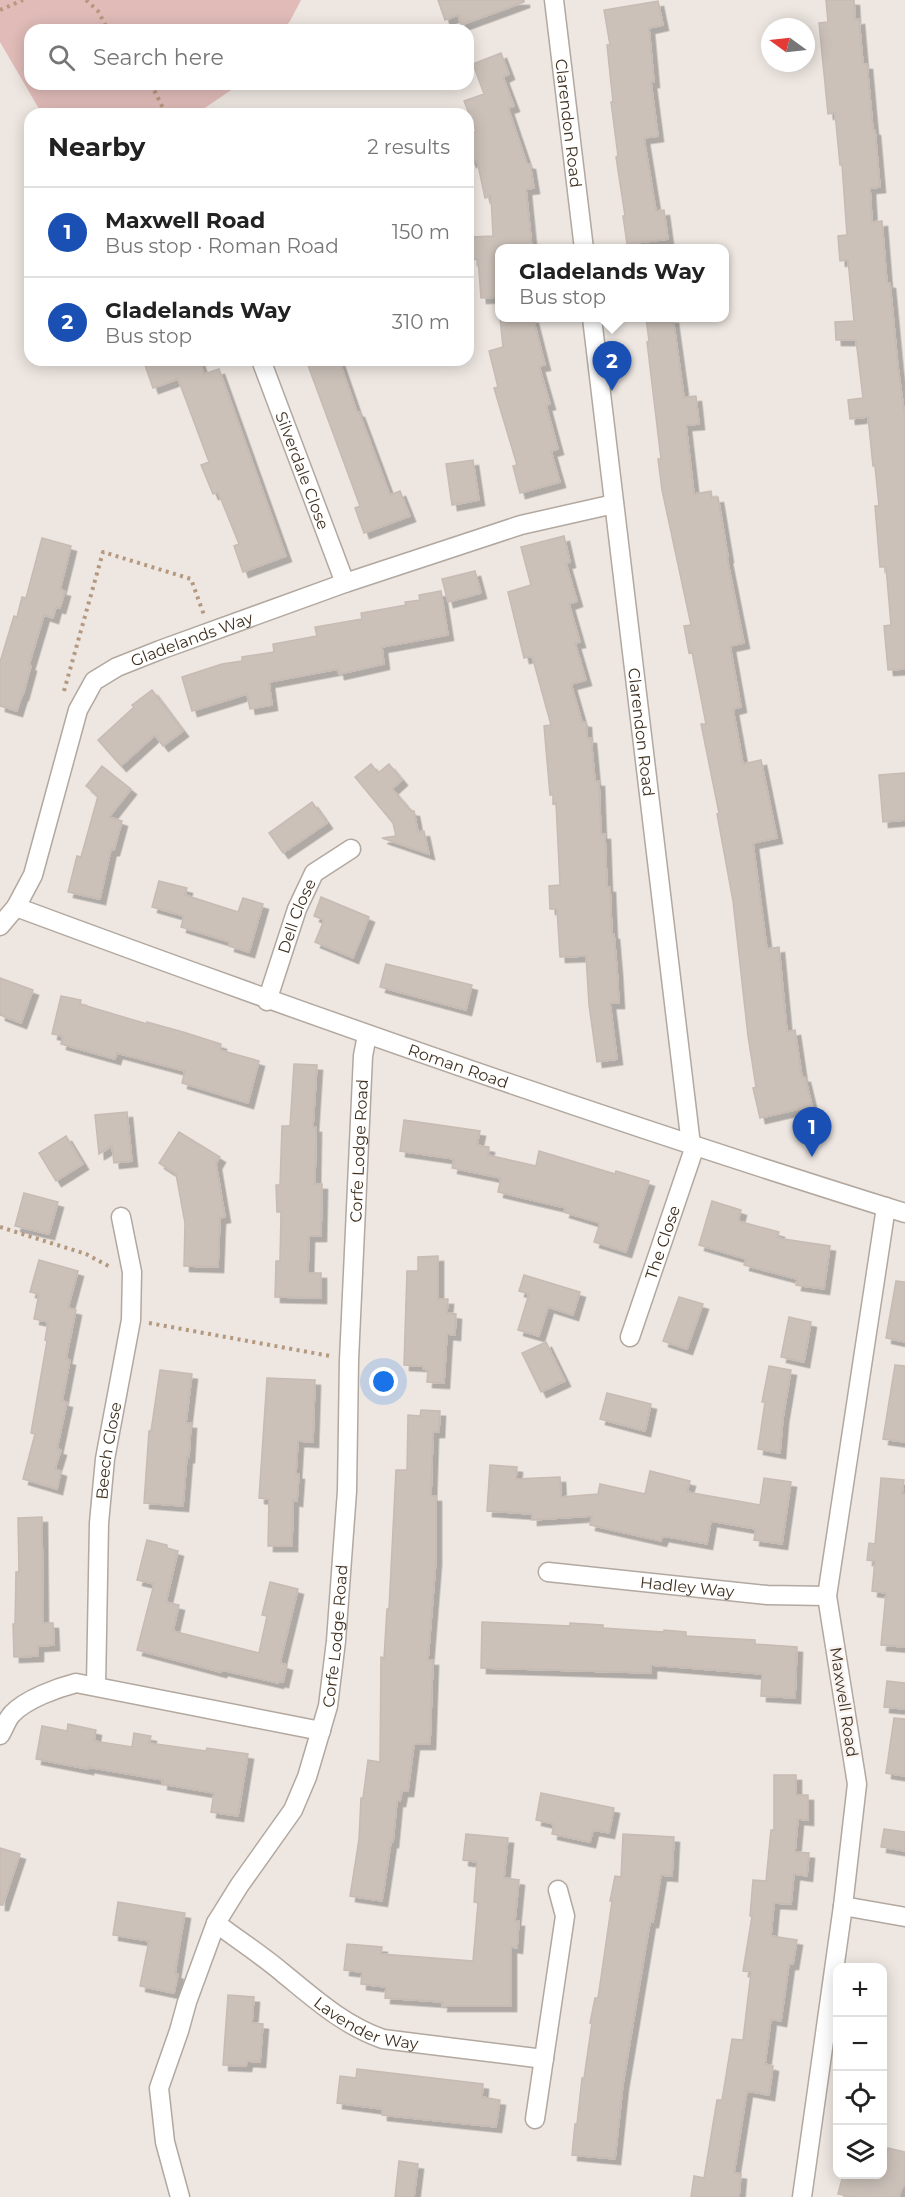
<!DOCTYPE html>
<meta charset="utf-8">
<style>
:root{--surface:#fff;--page:#f6f6f6;--text:#222;--muted:#767676;--line:#e0e0e0;--accent:#2563eb}
body{margin:0;font-family:Montserrat,sans-serif;background:var(--page);color:var(--text)}
.controls{position:absolute;right:18px;bottom:18px;display:grid;overflow:hidden;border-radius:12px;box-shadow:0 3px 15px #0003}
.controls button{width:54px;height:54px;display:grid;place-items:center;padding:0;border:0;border-bottom:2px solid var(--line);background:var(--surface);color:var(--text);font:30px sans-serif}
.compass{position:absolute;left:761px;top:18px;width:54px;height:54px;border-radius:50%;background:var(--surface);box-shadow:0 3px 15px #0003;rotate:285deg}
.you{position:absolute;left:384px;top:1382px;width:21px;height:21px;margin:-15px;border:4px solid #fff;border-radius:50%;background:#1a73e8;box-shadow:0 0 0 9px #1a73e833}
.badge{display:grid;place-items:center;width:39px;height:39px;border-radius:50%;background:var(--accent);color:#fff;font-size:20px;font-weight:700}
.pin{position:absolute;translate:-50% -50px;filter:drop-shadow(0 2px 3px #0008)}
.pin::after{content:'';position:absolute;top:32px;width:21px;height:18px;background:inherit;clip-path:polygon(0 0,100% 0,50% 100%)}
.popup{position:absolute;left:495px;top:244px;width:234px;height:78px;box-sizing:border-box;display:grid;place-content:center;border-radius:12px;background:var(--surface);filter:drop-shadow(0 2px 4px #0005);font-size:20px;white-space:nowrap;color:var(--muted)}
.popup b{font-size:22px;color:var(--text)}
.popup::after{content:'';position:absolute;left:50%;top:100%;margin-left:-12px;border:12px solid transparent;border-top-color:var(--surface)}
.list{margin:0;padding:0;list-style:none}
h2{display:flex;justify-content:space-between;align-items:center;height:78px;margin:0;padding:0 24px;font-size:26px}
h2 small{font-size:20px;font-weight:400;color:var(--muted)}
.list li{display:grid;grid-template-columns:39px 1fr auto;gap:18px;align-items:center;box-sizing:border-box;height:90px;padding:0 24px;border-top:2px solid var(--line)}
.list b{display:block;font-size:22px;white-space:nowrap}
.list p{margin:0;font-size:20px;white-space:nowrap;color:var(--muted)}
.list em{font-size:20px;font-style:normal;color:var(--muted)}
.icon{flex:none;width:33px;height:33px;fill:none;stroke:currentColor;stroke-width:2;stroke-linecap:round;stroke-linejoin:round}
.map{position:relative;flex:none;width:905px;height:2197px;overflow:hidden}
.search{position:absolute;background:var(--surface);box-shadow:0 3px 15px #0003;left:24px;top:24px;width:450px;height:66px;display:flex;align-items:center;gap:15px;box-sizing:border-box;padding:0 21px;border-radius:18px;color:var(--muted);font-size:22px}
.panel{position:absolute;background:var(--surface);box-shadow:0 3px 15px #0003;left:24px;top:108px;width:450px;height:258px;border-radius:18px}
.map>svg:first-child{display:block}
.green{fill:#e0bbb8}
.building{fill:#cbc1b9;stroke:#c7bbb3;stroke-width:1.5;filter:url(#shadow)}
.lines{fill:none;stroke-linecap:round;stroke-linejoin:round}
.street-casing{stroke:#b2a89f;stroke-width:21}
.path{stroke:#b4997f;stroke-width:4;stroke-dasharray:3 4.5;stroke-linecap:butt}
.street{stroke:#fff;stroke-width:18}
.labels{text-anchor:middle;dominant-baseline:central;stroke-width:5;stroke-linejoin:round;paint-order:stroke}
.street-label{font-size:16px;fill:#403120;stroke:#f9f4f2}
</style>
<div class="map">
<svg width="905" height="2197" viewBox="0 0 905 2197">
<defs>
<filter id="shadow"><feDropShadow dx="5.5" dy="5.5" stdDeviation="0" flood-color="#0004"/></filter>
</defs>
<rect width="100%" height="100%" fill="#ede6e1"/>
<path class="green" d="M 0,0 L 301,0 L 290,21 L 283,30 L 30,30 L 30,84 L 240,84 L 196,114 L 42,114 L 0,42 Z"/>
<path class="building" d="M 438,0 L 524,0 L 524,2 L 461,25 L 458,15 L 445,20 Z
M 826,0 L 854,0 L 855,20 L 859,19 L 863,64 L 867,64 L 873,130 L 875,130 L 880,187 L 870,188 L 872,222 L 882,221 L 887,283 L 890,283 L 898,367 L 905,418 L 905,669 L 888,670 L 884,626 L 891,625 L 886,567 L 880,567 L 875,506 L 879,506 L 875,466 L 873,466 L 868,417 L 850,419 L 848,400 L 863,398 L 856,340 L 836,340 L 835,322 L 854,321 L 848,260 L 840,261 L 838,236 L 847,235 L 842,165 L 840,165 L 835,113 L 828,114 L 819,23 L 828,22 Z
M 658,1 L 663,25 L 649,28 L 654,82 L 651,82 L 658,136 L 644,138 L 656,211 L 664,210 L 668,239 L 627,244 L 623,216 L 625,216 L 616,157 L 618,156 L 611,102 L 613,102 L 607,45 L 610,45 L 604,10 Z
M 501,53 L 509,74 L 503,77 L 514,106 L 508,108 L 527,164 L 530,164 L 534,188 L 526,189 L 532,249 L 500,249 L 500,297 L 481,298 L 478,259 L 472,260 L 471,237 L 493,236 L 491,196 L 485,198 L 477,160 L 471,162 L 468,152 L 468,134 L 476,131 L 464,101 L 484,94 L 473,64 Z
M 500,318 L 533,318 L 545,365 L 539,366 L 550,404 L 546,405 L 558,449 L 551,451 L 560,482 L 520,493 L 513,466 L 517,465 L 494,388 L 498,387 L 489,351 L 503,347 Z
M 646,318 L 673,318 L 684,397 L 696,396 L 699,424 L 686,425 L 694,494 L 711,491 L 712,498 L 718,497 L 728,557 L 727,558 L 744,643 L 730,646 L 741,707 L 733,709 L 743,764 L 761,760 L 777,838 L 753,843 L 767,949 L 779,947 L 787,1032 L 795,1030 L 802,1077 L 805,1077 L 812,1106 L 760,1118 L 753,1088 L 756,1087 L 748,1036 L 733,901 L 717,814 L 719,813 L 701,724 L 706,724 L 692,652 L 689,653 L 684,626 L 691,625 L 662,490 L 658,459 L 661,459 L 647,342 L 649,341 Z
M 160,360 L 199,360 L 204,374 L 219,369 L 286,556 L 243,572 L 234,546 L 239,544 L 218,492 L 213,494 L 201,465 L 209,462 L 178,379 L 153,388 L 145,365 Z
M 306,360 L 339,360 L 357,412 L 359,412 L 390,495 L 400,491 L 410,516 L 364,533 L 355,508 L 360,506 Z
M 473,460 L 479,500 L 452,505 L 446,464 Z
M 564,536 L 570,562 L 566,563 L 577,601 L 569,604 L 580,642 L 575,643 L 586,680 L 571,684 L 582,722 L 586,722 L 587,738 L 591,738 L 595,781 L 599,781 L 601,834 L 605,834 L 607,887 L 610,887 L 612,934 L 614,934 L 617,969 L 619,1003 L 610,1003 L 617,1059 L 597,1062 L 589,1005 L 586,956 L 560,957 L 557,909 L 550,909 L 549,886 L 560,885 L 556,803 L 553,804 L 553,795 L 550,795 L 544,726 L 551,725 L 532,656 L 524,658 L 508,592 L 531,585 L 521,547 Z
M 42,538 L 71,546 L 60,590 L 65,591 L 60,608 L 56,607 L 53,618 L 44,615 L 29,665 L 31,666 L 23,695 L 22,695 L 17,711 L 0,706 L 0,662 L 14,616 L 17,617 L 22,597 L 26,598 Z
M 475,571 L 481,593 L 448,602 L 442,579 Z
M 441,591 L 448,635 L 382,647 L 384,664 L 339,674 L 338,669 L 269,682 L 272,705 L 250,709 L 247,694 L 192,711 L 182,677 L 222,664 L 242,661 L 242,657 L 274,652 L 273,644 L 317,636 L 315,627 L 362,619 L 361,613 L 406,605 L 405,602 L 420,600 L 419,595 Z
M 152,690 L 183,731 L 163,746 L 155,735 L 121,766 L 98,740 L 134,707 L 132,705 Z
M 371,764 L 378,773 L 389,764 L 402,780 L 392,789 L 411,811 L 414,811 L 418,832 L 424,831 L 429,854 L 382,838 L 396,836 L 393,823 L 355,777 Z
M 102,766 L 131,789 L 109,817 L 122,821 L 114,850 L 111,849 L 100,899 L 68,892 L 77,856 L 81,857 L 98,796 L 86,786 Z
M 905,773 L 905,820 L 883,822 L 879,775 Z
M 312,802 L 327,823 L 283,853 L 269,833 Z
M 159,881 L 187,888 L 185,895 L 238,912 L 243,898 L 263,904 L 249,952 L 229,946 L 230,942 L 181,927 L 184,916 L 152,907 Z
M 321,897 L 369,917 L 353,958 L 315,942 L 324,920 L 314,916 Z
M 386,964 L 472,985 L 466,1010 L 380,987 Z
M 0,978 L 33,990 L 21,1023 L 0,1015 Z
M 61,996 L 81,1000 L 80,1004 L 147,1024 L 147,1022 L 183,1032 L 221,1044 L 220,1050 L 259,1061 L 248,1103 L 182,1083 L 185,1071 L 117,1053 L 115,1059 L 61,1044 L 63,1036 L 52,1034 Z
M 294,1064 L 317,1065 L 313,1127 L 316,1127 L 315,1184 L 322,1184 L 321,1236 L 309,1236 L 308,1273 L 321,1273 L 321,1298 L 275,1297 L 276,1261 L 280,1261 L 281,1212 L 277,1212 L 276,1185 L 280,1185 L 282,1126 L 290,1126 Z
M 127,1112 L 132,1161 L 114,1163 L 112,1146 L 99,1154 L 95,1115 Z
M 404,1120 L 480,1131 L 477,1145 L 489,1147 L 488,1155 L 536,1166 L 539,1151 L 615,1174 L 616,1171 L 649,1181 L 626,1252 L 594,1242 L 600,1223 L 564,1212 L 566,1208 L 498,1192 L 501,1178 L 452,1168 L 454,1159 L 400,1151 Z
M 179,1132 L 220,1157 L 216,1164 L 225,1217 L 220,1218 L 218,1267 L 184,1266 L 185,1223 L 176,1174 L 159,1163 Z
M 66,1136 L 83,1164 L 56,1181 L 39,1153 Z
M 24,1193 L 58,1202 L 49,1234 L 15,1226 Z
M 712,1201 L 741,1210 L 738,1221 L 779,1232 L 777,1238 L 830,1246 L 824,1289 L 796,1285 L 797,1279 L 744,1265 L 746,1259 L 699,1245 Z
M 438,1256 L 438,1299 L 448,1299 L 447,1313 L 456,1314 L 455,1335 L 447,1334 L 444,1383 L 427,1382 L 428,1370 L 423,1369 L 423,1366 L 404,1365 L 407,1271 L 418,1271 L 418,1257 Z
M 39,1260 L 78,1271 L 68,1308 L 76,1310 L 66,1359 L 70,1360 L 62,1401 L 67,1402 L 57,1449 L 61,1450 L 55,1469 L 61,1471 L 57,1489 L 23,1479 L 35,1434 L 31,1433 L 47,1341 L 45,1340 L 48,1322 L 34,1319 L 39,1294 L 30,1292 Z
M 524,1275 L 580,1292 L 573,1315 L 548,1307 L 539,1336 L 518,1330 L 529,1294 L 519,1291 Z
M 896,1281 L 905,1282 L 905,1342 L 886,1338 Z
M 679,1297 L 703,1304 L 687,1349 L 663,1341 Z
M 789,1317 L 811,1322 L 804,1362 L 781,1357 Z
M 546,1342 L 565,1381 L 541,1392 L 522,1353 Z
M 895,1365 L 905,1366 L 905,1442 L 883,1439 Z
M 769,1366 L 791,1370 L 783,1418 L 780,1453 L 758,1449 L 765,1402 L 762,1402 Z
M 160,1370 L 192,1374 L 186,1423 L 191,1423 L 189,1457 L 187,1456 L 183,1506 L 144,1503 L 149,1431 L 151,1431 Z
M 267,1378 L 315,1380 L 313,1442 L 298,1441 L 296,1474 L 299,1474 L 297,1501 L 293,1500 L 292,1546 L 268,1546 L 269,1499 L 259,1498 Z
M 607,1393 L 651,1404 L 645,1431 L 600,1419 Z
M 421,1410 L 440,1411 L 439,1432 L 433,1432 L 431,1496 L 436,1496 L 436,1560 L 428,1660 L 433,1660 L 430,1744 L 414,1744 L 408,1791 L 402,1791 L 400,1801 L 397,1801 L 393,1842 L 391,1842 L 382,1901 L 350,1896 L 359,1839 L 361,1798 L 363,1798 L 368,1760 L 380,1762 L 381,1657 L 384,1658 L 387,1609 L 389,1609 L 396,1470 L 407,1470 L 408,1415 L 420,1416 Z
M 490,1465 L 517,1467 L 516,1479 L 560,1477 L 561,1497 L 598,1494 L 600,1484 L 645,1494 L 650,1471 L 690,1481 L 687,1492 L 760,1505 L 764,1478 L 791,1482 L 782,1544 L 754,1540 L 756,1529 L 711,1521 L 707,1544 L 663,1536 L 661,1541 L 608,1529 L 590,1525 L 592,1516 L 532,1520 L 532,1514 L 487,1511 Z
M 881,1478 L 904,1480 L 902,1494 L 905,1494 L 905,1647 L 881,1645 L 886,1593 L 872,1591 L 875,1561 L 867,1560 L 869,1543 L 875,1544 Z
M 42,1517 L 43,1623 L 53,1623 L 54,1645 L 38,1646 L 38,1656 L 14,1657 L 13,1624 L 15,1624 L 16,1572 L 19,1572 L 18,1518 Z
M 147,1540 L 167,1545 L 167,1548 L 178,1551 L 166,1602 L 179,1605 L 173,1631 L 259,1653 L 267,1616 L 262,1615 L 270,1582 L 298,1589 L 280,1663 L 287,1665 L 283,1682 L 279,1681 L 278,1683 L 222,1670 L 221,1672 L 137,1650 L 154,1584 L 137,1580 Z
M 482,1622 L 570,1626 L 570,1623 L 603,1625 L 603,1628 L 664,1632 L 664,1630 L 686,1632 L 686,1636 L 755,1640 L 755,1644 L 797,1647 L 795,1698 L 761,1696 L 762,1674 L 651,1665 L 651,1673 L 481,1668 Z
M 887,1681 L 905,1683 L 905,1709 L 884,1707 Z
M 894,1718 L 905,1719 L 905,1776 L 886,1773 Z
M 68,1724 L 96,1730 L 94,1741 L 132,1747 L 134,1733 L 151,1736 L 149,1743 L 206,1751 L 207,1748 L 248,1754 L 238,1816 L 211,1812 L 214,1793 L 162,1784 L 163,1780 L 88,1767 L 88,1769 L 36,1759 L 42,1726 L 67,1731 Z
M 774,1775 L 796,1775 L 796,1795 L 808,1795 L 808,1820 L 798,1819 L 795,1852 L 809,1853 L 807,1876 L 794,1874 L 791,1904 L 774,1903 L 771,1936 L 797,1940 L 793,1964 L 789,1964 L 781,2021 L 771,2019 L 765,2064 L 773,2066 L 769,2095 L 747,2091 L 734,2173 L 741,2174 L 739,2197 L 691,2197 L 694,2176 L 704,2178 L 717,2100 L 722,2100 L 732,2039 L 743,2040 L 751,1972 L 743,1971 L 752,1916 L 750,1916 L 753,1880 L 766,1881 L 771,1830 L 774,1830 Z
M 541,1793 L 614,1808 L 609,1833 L 593,1830 L 590,1842 L 552,1834 L 554,1824 L 536,1820 Z
M 884,1829 L 905,1832 L 905,1851 L 881,1847 Z
M 466,1834 L 508,1838 L 504,1878 L 519,1880 L 515,1921 L 519,1921 L 517,1948 L 511,1947 L 511,2006 L 442,2006 L 443,2002 L 385,1998 L 386,1987 L 361,1984 L 362,1972 L 344,1970 L 347,1944 L 382,1947 L 381,1954 L 473,1961 L 478,1903 L 474,1902 L 477,1862 L 463,1860 Z
M 623,1834 L 674,1837 L 672,1876 L 661,1875 L 653,1922 L 650,1922 L 623,2084 L 615,2159 L 572,2155 L 575,2124 L 577,2124 L 582,2078 L 584,2078 L 592,2023 L 590,2023 L 595,1998 L 598,1998 L 606,1943 L 612,1901 L 610,1901 L 615,1876 L 621,1877 Z
M 0,1848 L 20,1854 L 3,1905 L 0,1905 Z
M 118,1902 L 185,1913 L 175,1973 L 178,1974 L 174,1993 L 140,1986 L 149,1941 L 113,1935 Z
M 228,1995 L 254,1997 L 252,2023 L 263,2024 L 260,2062 L 247,2061 L 246,2066 L 223,2065 Z
M 357,2069 L 483,2084 L 482,2097 L 500,2100 L 496,2127 L 382,2115 L 382,2109 L 337,2103 L 340,2076 L 356,2078 Z
M 888,2148 L 905,2152 L 905,2185 L 902,2188 L 899,2197 L 853,2197 L 838,2194 L 843,2175 L 884,2175 Z
M 399,2161 L 418,2164 L 414,2197 L 395,2197 Z"/>
<g class="lines">
<g class="street-casing">
<g id="street">
<path id="s1" d="M 554,0 L 584,249"/>
<path id="s2" d="M 592,318 L 691,1145"/>
<path id="s3" d="M 261,360 L 345,583"/>
<path id="s4" d="M 16,907 C 310,1016 606,1120 905,1213"/>
<path id="s5" d="M 0,926 L 16,907 L 33,875 L 78,710 L 94,681 L 117,667 L 160,650 L 345,583 L 521,525 L 614,504"/>
<path id="s6" d="M 267,1001 L 297,909 L 314,873 L 351,849"/>
<path id="s7" d="M 630,1337 L 695,1146"/>
<path id="s8" d="M 548,1572 L 767,1595 L 827,1596"/>
<path id="s9" d="M 96,1686 L 99,1523 L 105,1459 L 131,1320 L 132,1272 L 121,1217"/>
<path d="M 0,1735 C 4,1729 7,1719 12,1714 C 26,1699 57,1688 76,1683 L 321,1731"/>
<path d="M 843,1906 L 905,1917"/>
<path id="s10" d="M 216,1923 C 238,1940 262,1955 283,1973 C 315,1999 343,2025 383,2039 L 544,2059"/>
<path d="M 535,2119 L 565,1916 L 558,1890"/>
<path id="s11" d="M 180,2197 L 165,2142 L 159,2088 L 179,2031 L 187,2002 L 216,1923 L 239,1886 L 293,1810 L 307,1777 L 328,1706 L 336,1641 L 347,1491 L 349,1360 L 363,1056 L 367,1035"/>
<path d="M 802,2197 L 843,1906 L 857,1784 L 827,1596 L 886,1207"/>
</g>
</g>
<path class="path" d="M 86,0 L 98,11 L 108,30
M 0,10 L 23,0
M 151,84 L 166,114
M 64,691 L 103,552 L 191,579 L 204,615
M 0,1227 L 86,1254 L 112,1268
M 149,1323 L 330,1356"/>
<use href="#street" class="street"/>
</g>
<g class="labels">
<g class="street-label">
<text stroke="none"><textPath href="#s1" startOffset="124">Clarendon Road</textPath></text>
<text stroke="none"><textPath href="#s3" startOffset="118">Silverdale Close</textPath></text>
<text stroke="none"><textPath href="#s5" startOffset="372">Gladelands Way</textPath></text>
<text stroke="none"><textPath href="#s2" startOffset="417">Clarendon Road</textPath></text>
<text stroke="none"><textPath href="#s6" startOffset="90">Dell Close</textPath></text>
<text stroke="none"><textPath href="#s4" startOffset="470">Roman Road</textPath></text>
<text stroke="none"><textPath href="#s11" startOffset="1089">Corfe Lodge Road</textPath></text>
<text stroke="none"><textPath href="#s7" startOffset="100">The Close</textPath></text>
<text stroke="none"><textPath href="#s9" startOffset="236">Beech Close</textPath></text>
<text stroke="none"><textPath href="#s8" startOffset="140">Hadley Way</textPath></text>
<text stroke="none"><textPath href="#s11" startOffset="603">Corfe Lodge Road</textPath></text>
<text transform="translate(844 1702) rotate(81)">Maxwell Road</text>
<text stroke="none"><textPath href="#s10" startOffset="183">Lavender Way</textPath></text>
</g>
</g>
</svg>
<div class="controls">
<button>+</button>
<button>−</button>
<button><svg class="icon" aria-label="locate" viewBox="0 0 24 24"><circle cx="12" cy="12" r="6"/><path d="M12 2v4M12 18v4M2 12h4M18 12h4"/></svg></button>
<button><svg class="icon" aria-label="layers" viewBox="0 0 24 24"><path d="M12 4l9 5-9 5-9-5zM3 14l9 5 9-5"/></svg></button>
</div>
<svg class="compass" viewBox="-18 -18 36 36"><path d="M0-13l5 13h-10z" fill="#e53935"/><path d="M0 13l5-13h-10z" fill="#767676"/></svg>
<div class="you"></div>
<div class="pin badge" style="left:812px;top:1157px;background:#1a4fb4">1</div>
<div class="pin badge" style="left:612px;top:391px;background:#1a4fb4">2</div>
<div class="popup"><b>Gladelands Way</b>Bus stop</div>
<div class="search"><svg class="icon" aria-label="search" viewBox="0 0 24 24"><circle cx="10" cy="10" r="6"/><path d="M15 15l6 6"/></svg>Search here</div>
<section class="panel">
<h2>Nearby<small>2 results</small></h2>
<ul class="list">
<li><span class="badge" style="background:#1a4fb4">1</span><div><b>Maxwell Road</b><p>Bus stop · Roman Road</p></div><em>150 m</em></li>
<li><span class="badge" style="background:#1a4fb4">2</span><div><b>Gladelands Way</b><p>Bus stop</p></div><em>310 m</em></li>
</ul>
</section>
</div>
